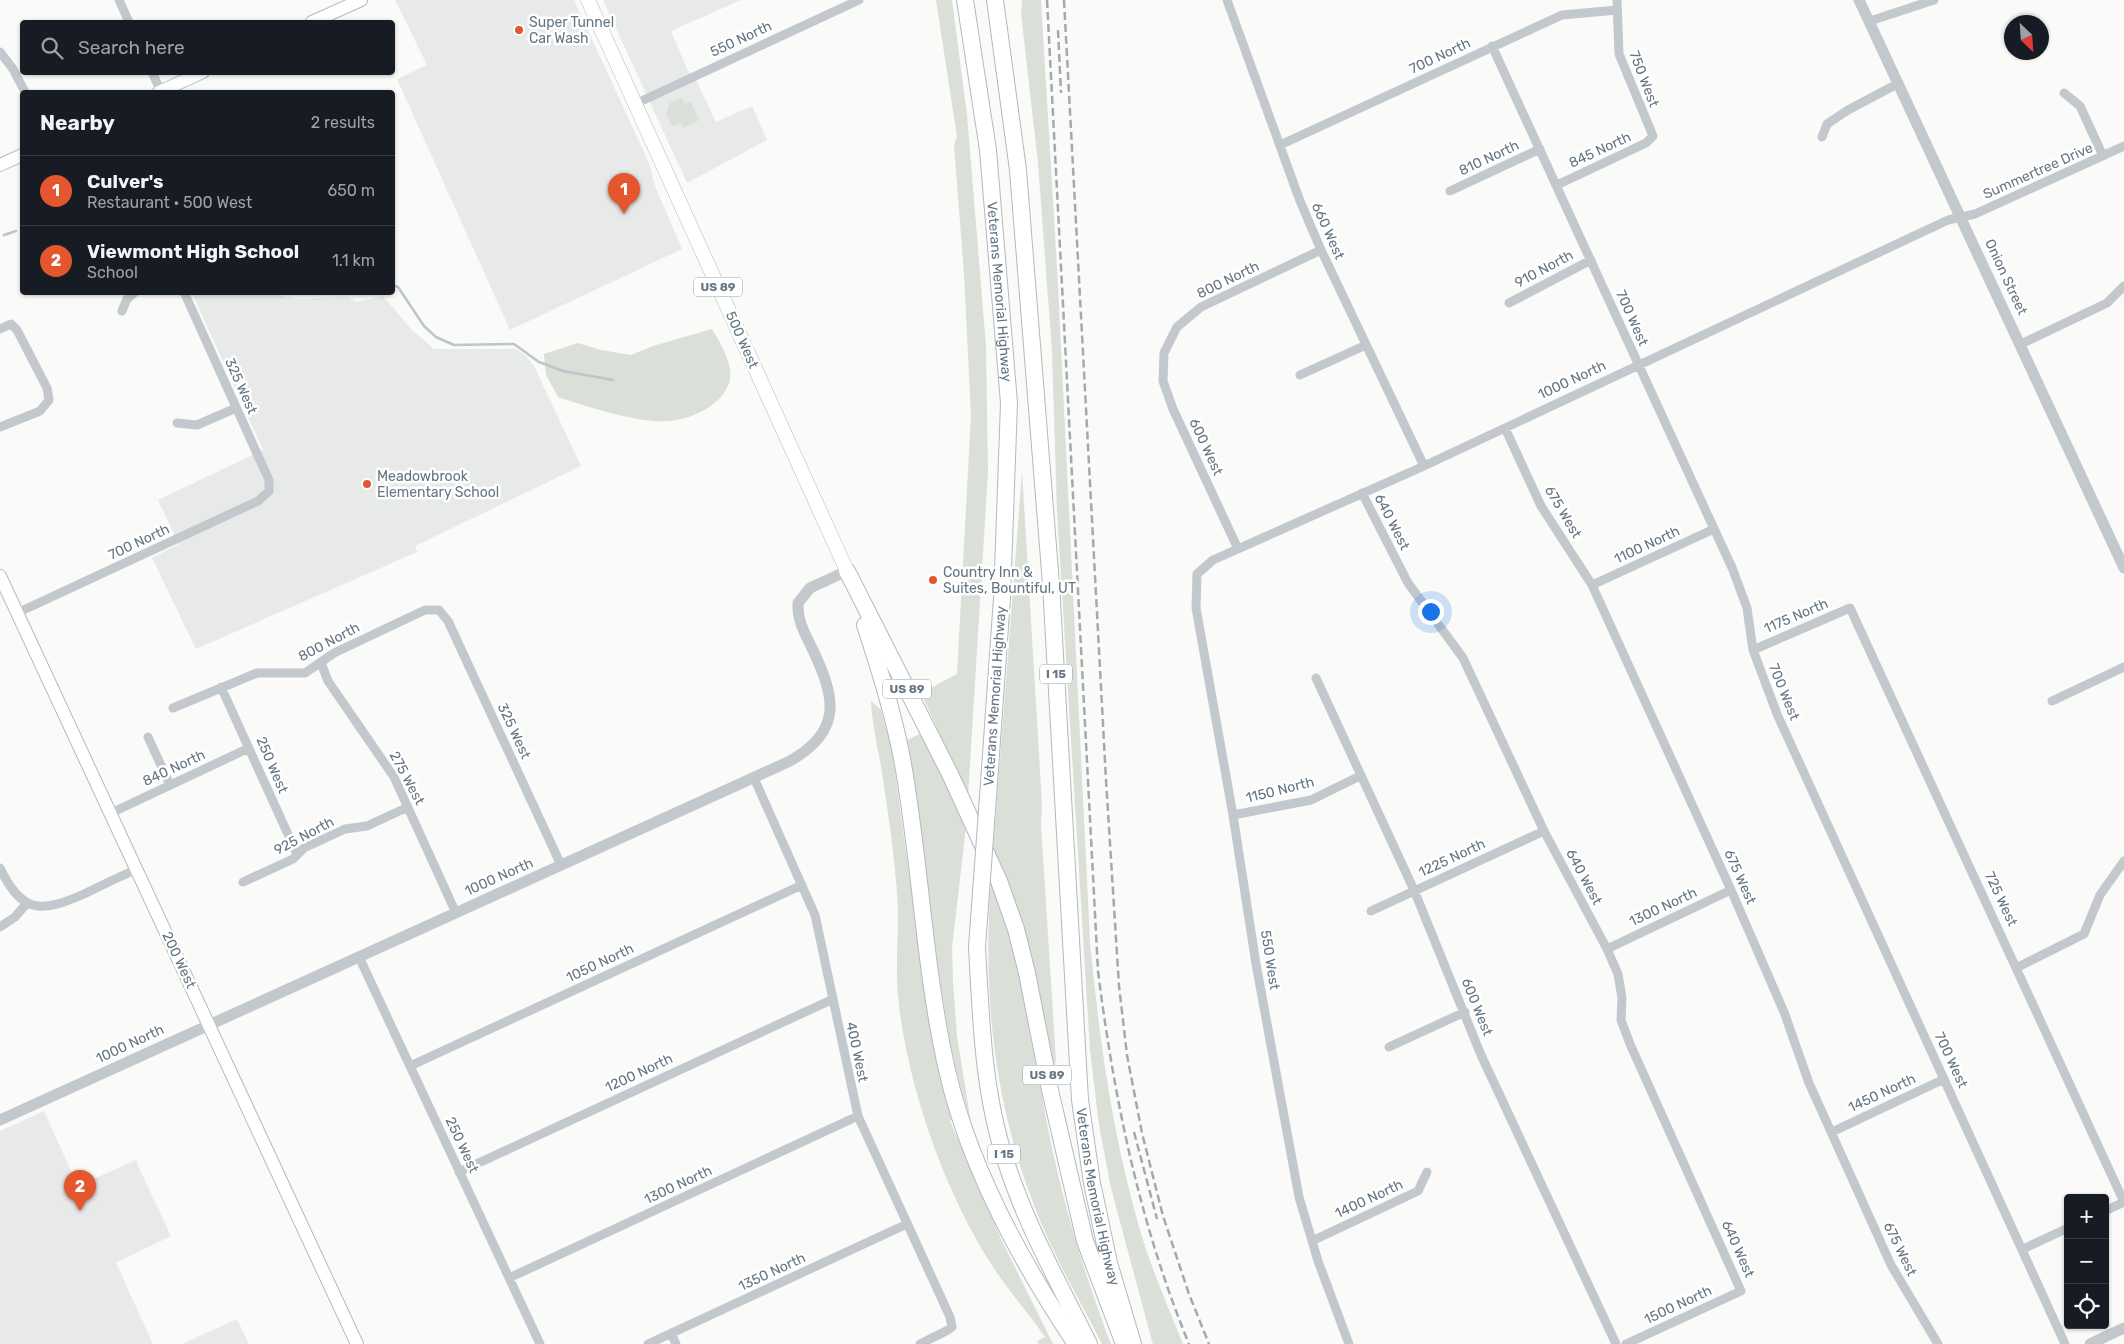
<!DOCTYPE html>
<meta charset="utf-8">
<style>
:root{--surface:#171b24;--page:#20242c;--text:#f1f3f6;--muted:#9ea1a6;--line:#363941;--accent:#e4572e}
body{margin:0;font-family:Rubik,sans-serif;background:var(--page);color:var(--text)}
.controls{position:absolute;right:15px;bottom:15px;display:grid;overflow:hidden;border-radius:5px;box-shadow:0 1px 4px #0004}
.controls button{width:45px;height:45px;display:grid;place-items:center;padding:0;border:0;border-bottom:1px solid var(--line);background:var(--surface);color:var(--text);font:25px sans-serif}
.compass{position:absolute;left:2004px;top:15px;width:45px;height:45px;border-radius:50%;background:var(--surface);box-shadow:0 1px 4px #0004;rotate:155deg}
.you{position:absolute;left:1430px;top:611px;width:18px;height:18px;margin:-12px;border:4px solid #fff;border-radius:50%;background:#1a73e8;box-shadow:0 0 0 8px #1a73e833}
.badge{display:grid;place-items:center;width:32px;height:32px;border-radius:50%;background:var(--accent);color:#fff;font-size:16px;font-weight:700}
.pin{position:absolute;translate:-50% -41px;filter:drop-shadow(0 1px 2px #0008)}
.pin::after{content:'';position:absolute;top:26px;width:18px;height:15px;background:inherit;clip-path:polygon(0 0,100% 0,50% 100%)}
.list{margin:0;padding:0;list-style:none}
h2{display:flex;justify-content:space-between;align-items:center;height:65px;margin:0;padding:0 20px;font-size:21px}
h2 small{font-size:16px;font-weight:400;color:var(--muted)}
.list li{display:grid;grid-template-columns:32px 1fr auto;gap:15px;align-items:center;box-sizing:border-box;height:70px;padding:0 20px;border-top:1px solid var(--line)}
.list b{display:block;font-size:19px;white-space:nowrap}
.list p{margin:0;font-size:16px;white-space:nowrap;color:var(--muted)}
.list em{font-size:16px;font-style:normal;color:var(--muted)}
.icon{flex:none;width:28px;height:28px;fill:none;stroke:currentColor;stroke-width:2;stroke-linecap:round;stroke-linejoin:round}
.map{position:relative;flex:none;width:2124px;height:1344px;overflow:hidden}
.search{position:absolute;background:var(--surface);box-shadow:0 1px 4px #0004;left:20px;top:20px;width:375px;height:55px;display:flex;align-items:center;gap:12px;box-sizing:border-box;padding:0 18px;border-radius:5px;color:var(--muted);font-size:19px}
.panel{position:absolute;background:var(--surface);box-shadow:0 1px 4px #0004;left:20px;top:90px;width:375px;height:205px;border-radius:5px}
.map>svg:first-child{display:block}
.built{fill:#e8e9e9}
.green{fill:#dadfd7}
.lines{fill:none;stroke-linecap:round;stroke-linejoin:round}
.stream{stroke:#bbc7cb;stroke-width:2.5}
.secondary-casing{stroke:#b3babf;stroke-width:14}
.primary-casing{stroke:#b5babe;stroke-width:15}
.motorway-casing{stroke:#b4b9bd;stroke-width:18}
.minor{stroke:#c3c8cc;stroke-width:9}
.tertiary{stroke:#c3c8cc;stroke-width:11}
.secondary{stroke:#fff;stroke-width:12}
.primary{stroke:#fff;stroke-width:14}
.motorway{stroke:#fff;stroke-width:16}
.rail{stroke:#a2aab0;stroke-width:2.5;stroke-dasharray:8 4;stroke-linecap:butt}
.motorway-bridge-casing{stroke:#b4b9bd;stroke-width:18;stroke-linecap:butt}
.motorway-bridge{stroke:#fff;stroke-width:16}
.poi-dot{fill:#e4572e;stroke:#fff;stroke-width:2}
.labels{text-anchor:middle;dominant-baseline:central;stroke-width:5;stroke-linejoin:round;paint-order:stroke}
.shield{fill:#fff;stroke:#939fa8;stroke-width:1}
.shield-label{font-size:12px;font-weight:bold;fill:#657683}
.poi-label{font-size:14px;fill:#657683;stroke:#fff;text-anchor:start}
.street-label{font-size:14px;fill:#657683;stroke:#fff}
</style>
<div class="map">
<svg width="2124" height="1344" viewBox="0 0 2124 1344">
<rect width="100%" height="100%" fill="#fafaf8"/>
<path class="built" d="M 395,0 L 574,0 L 649,163 L 655,186 L 682,249 L 510,330 L 397,79 L 427,65 Z
M 603,0 L 741,0 L 671,31 L 688,71 L 697,82 L 716,122 L 752,106 L 767,140 L 687,183 Z
M 192,293 L 269,293 L 296,299 L 348,297 L 356,302 L 383,296 L 412,330 L 434,349 L 516,349 L 525,355 L 534,366 L 581,466 L 415,546 L 417,552 L 196,649 L 152,558 L 179,544 L 158,500 L 263,450 Z
M 44,1111 L 78,1186 L 136,1160 L 140,1170 L 171,1236 L 116,1263 L 153,1344 L 0,1344 L 0,1131 Z
M 237,1319 L 249,1344 L 182,1344 Z"/>
<path class="green" d="M 936,0 L 952,0 L 967,115 L 986,346 L 988,472 L 968,796 L 921,693 L 957,674 L 971,416 L 964,274 L 954,145 L 957,137 Z
M 1022,0 L 1041,0 L 1058,285 L 1090,942 C 1099,1037 1112,1132 1138,1223 C 1149,1264 1167,1304 1183,1344 L 1153,1344 L 1152,1341 L 1111,1188 L 1099,1125 L 1090,1050 L 1057,511 L 1052,351 L 1038,163 L 1021,13 Z
M 682,98 L 685,104 L 691,102 L 699,120 L 683,128 L 681,123 L 672,126 L 666,115 L 670,103 Z
M 712,329 C 720,342 733,364 730,379 C 725,404 694,418 671,421 C 639,424 589,407 558,397 L 546,375 L 544,354 L 578,343 L 601,350 L 631,355 L 653,346 Z
M 1022,471 L 1042,804 L 1041,824 L 1056,1061 L 1054,1067 L 993,852 Z
M 871,701 L 881,710 L 892,750 L 930,1025 L 935,1056 L 954,1118 L 950,1121 L 1002,1241 L 1053,1344 L 1039,1344 L 1037,1341 L 1045,1337 C 1028,1313 1009,1291 993,1267 C 946,1195 909,1091 899,1005 C 894,968 900,930 897,892 C 894,852 888,812 882,772 C 878,748 872,725 871,701 Z
M 922,733 L 966,827 L 952,948 L 953,983 L 957,1036 L 971,1123 C 963,1094 954,1065 949,1035 C 931,937 925,838 907,740 Z
M 991,882 C 1011,932 1021,984 1033,1037 L 1030,1037 C 1040,1078 1045,1120 1055,1161 C 1069,1224 1088,1284 1111,1344 L 1102,1344 C 1086,1312 1068,1281 1053,1249 C 998,1134 981,1009 991,882 Z"/>
<g class="lines">
<path class="stream" d="M 4,235 L 16,231
M 392,285 L 398,287 L 424,326 L 436,337 L 454,345 L 514,344 L 539,362 L 563,371 L 613,380"/>
<g class="secondary-casing">
<path id="secondary" d="M 312,22 L 361,0
M 159,92 L 203,72
M 0,165 L 22,155
M 0,576 L 357,1344"/>
</g>
<g class="primary-casing">
<path id="primary" d="M 588,0 L 847,571"/>
</g>
<g class="motorway-casing">
<g id="motorway">
<path id="s1" d="M 965,0 L 988,150 L 1009,403 L 1002,598 L 990,769"/>
<path id="s2" d="M 995,0 L 1018,170 L 1051,584 L 1080,1100 L 1092,1183 L 1109,1263 L 1133,1344"/>
<path d="M 847,571 L 950,774 L 999,881 L 1016,929 L 1027,973 L 1050,1090 L 1085,1241 L 1124,1344"/>
<path d="M 865,625 C 881,674 897,725 905,776 C 921,873 925,973 947,1070 C 969,1167 1021,1262 1076,1344"/>
<path d="M 977,947 C 981,1020 983,1095 1007,1165 C 1027,1227 1060,1285 1089,1344"/>
</g>
</g>
<path class="minor" d="M 119,0 L 129,22
M 1227,0 L 1300,201 L 1321,250 L 1424,466
M 1870,21 L 1934,0
M 1492,46 L 1733,570 L 1747,608 L 1753,650 L 1777,714 L 2065,1344
M 0,52 L 13,69 L 25,92
M 152,72 L 161,92
M 2064,93 L 2080,106 L 2103,156
M 635,104 L 859,0
M 1822,137 L 1827,124 L 1848,110 L 1899,83
M 1280,145 L 1562,15 L 1617,10
M 1557,185 L 1646,143 L 1653,136 L 1619,54 L 1617,0
M 1450,191 L 1540,149
M 1509,303 L 1591,260
M 122,311 L 127,299 L 135,292
M 0,329 L 11,324 L 17,330 L 47,388 L 49,400 L 40,411 L 0,427
M 2021,344 L 2107,303 L 2124,286
M 1300,375 L 1366,345
M 177,423 L 197,425 L 236,408
M 1505,428 L 1541,506 L 1592,585 L 1731,890 L 1784,1012 L 1809,1083 L 1891,1265 L 1938,1344
M 1362,493 L 1408,583 L 1463,658 L 1544,831 L 1607,949 L 1618,974 L 1622,998 L 1621,1020 L 1630,1044 L 1741,1291 L 1626,1344
M 1238,549 L 1173,409 L 1163,381 L 1164,353 L 1177,327 L 1201,307 L 1321,250
M 1592,585 L 1714,529
M 17,613 L 258,501 L 269,491 L 269,480 L 184,292
M 1753,650 L 1850,608 L 2124,1202 L 2105,1211
M 321,663 L 328,681 L 394,777 L 456,913
M 1316,678 L 1414,890 L 1481,1055 L 1616,1344
M 221,687 L 297,854
M 2052,701 L 2124,667
M 173,708 L 257,673 L 305,673 L 334,653 L 425,610 L 439,610 L 448,621 L 561,865
M 148,737 L 170,785
M 754,778 L 815,915 L 858,1116 L 950,1317 L 952,1327 L 948,1330 L 920,1344
M 111,813 L 249,748
M 1233,815 L 1311,800 L 1360,776
M 0,868 C 22,914 41,913 84,894 C 102,885 119,877 137,869
M 243,882 L 293,859 L 304,848 L 345,829 L 367,826 L 408,807
M 1371,911 L 1544,831
M 0,927 L 15,917 L 27,903
M 1607,949 L 1731,890
M 359,957 L 540,1344
M 2018,967 L 2084,934 L 2100,895 L 2124,861
M 1389,1047 L 1465,1012
M 410,1066 L 802,885
M 1832,1132 L 1944,1079
M 459,1172 L 831,1000
M 1312,1241 L 1418,1191 L 1427,1172
M 2023,1249 L 2068,1228
M 509,1278 L 858,1116
M 671,1333 L 676,1344
M 648,1344 L 907,1224
M 1349,1344 L 1318,1261 L 1299,1197 L 1256,964 L 1233,815 L 1196,608 L 1197,574 L 1213,560 L 1424,466 L 1948,220 L 1975,214 L 2124,146"/>
<path class="tertiary" d="M 1859,0 L 2124,568
M 0,1120 L 788,762 C 845,731 835,696 811,646 C 804,632 797,619 798,603 L 810,588 L 847,571
M 2090,1344 L 2124,1328"/>
<use href="#secondary" class="secondary"/>
<use href="#primary" class="primary"/>
<use href="#motorway" class="motorway"/>
<path class="rail" d="M 1047,0 L 1098,971 C 1114,1099 1140,1225 1189,1344
M 1064,0 L 1106,780 L 1119,986 L 1127,1055 L 1142,1133 L 1163,1216 L 1189,1294 L 1209,1344
M 1058,30 L 1061,93
M 1134,1132 L 1157,1219"/>
<g class="motorway-bridge-casing">
<path id="motorway-bridge" d="M 977,947 L 990,769"/>
</g>
<use href="#motorway-bridge" class="motorway-bridge"/>
</g>
<g class="poi-dot">
<circle cx="519" cy="30" r="5"/>
<circle cx="367" cy="484" r="5"/>
<circle cx="933" cy="580" r="5"/>
</g>
<g class="labels">
<g class="shield">
<rect x="694" y="277.5" width="48" height="19" rx="4"/>
<rect x="1040" y="664.5" width="32" height="19" rx="4"/>
<rect x="883" y="679.5" width="48" height="19" rx="4"/>
<rect x="1023" y="1065.5" width="48" height="19" rx="4"/>
<rect x="988" y="1144.5" width="32" height="19" rx="4"/>
</g>
<g class="shield-label">
<text x="718" y="287">US 89</text>
<text x="1056" y="674">I 15</text>
<text x="907" y="689">US 89</text>
<text x="1047" y="1075">US 89</text>
<text x="1004" y="1154">I 15</text>
</g>
<g class="poi-label">
<text x="529" y="22">Super Tunnel<tspan x="529" dy="16">Car Wash</tspan></text>
<text x="377" y="476">Meadowbrook<tspan x="377" dy="16">Elementary School</tspan></text>
<text x="943" y="572">Country Inn &amp;<tspan x="943" dy="16">Suites, Bountiful, UT</tspan></text>
</g>
<g class="street-label">
<text transform="translate(741 39) rotate(-25)">550 North</text>
<text transform="translate(1440 56) rotate(-25)">700 North</text>
<text transform="translate(1644 79) rotate(69)">750 West</text>
<text transform="translate(1600 150) rotate(-25)">845 North</text>
<text transform="translate(1489 158) rotate(-25)">810 North</text>
<text transform="translate(2038 171) rotate(-24)">Summertree Drive</text>
<text transform="translate(1328 231) rotate(66)">660 West</text>
<text transform="translate(1544 269) rotate(-28)">910 North</text>
<text transform="translate(2006 277) rotate(65)">Onion Street</text>
<text transform="translate(1228 280) rotate(-26)">800 North</text>
<text stroke="none"><textPath href="#s1" startOffset="294">Veterans Memorial Highway</textPath></text>
<text transform="translate(1632 318) rotate(66)">700 West</text>
<text transform="translate(742 340) rotate(66)">500 West</text>
<text transform="translate(1572 380) rotate(-25)">1000 North</text>
<text transform="translate(241 386) rotate(66)">325 West</text>
<text transform="translate(1206 447) rotate(65)">600 West</text>
<text transform="translate(1563 512) rotate(59)">675 West</text>
<text transform="translate(1392 522) rotate(63)">640 West</text>
<text transform="translate(139 542) rotate(-25)">700 North</text>
<text transform="translate(1647 545) rotate(-25)">1100 North</text>
<text transform="translate(1796 616) rotate(-23)">1175 North</text>
<text transform="translate(329 642) rotate(-28)">800 North</text>
<text transform="translate(1784 692) rotate(68)">700 West</text>
<text transform="translate(995 696) rotate(-86)">Veterans Memorial Highway</text>
<text transform="translate(514 731) rotate(65)">325 West</text>
<text transform="translate(272 765) rotate(67)">250 West</text>
<text transform="translate(174 768) rotate(-25)">840 North</text>
<text transform="translate(407 778) rotate(62)">275 West</text>
<text transform="translate(1280 790) rotate(-14)">1150 North</text>
<text transform="translate(304 836) rotate(-28)">925 North</text>
<text transform="translate(1452 858) rotate(-25)">1225 North</text>
<text transform="translate(499 877) rotate(-24)">1000 North</text>
<text transform="translate(1584 877) rotate(62)">640 West</text>
<text transform="translate(1740 877) rotate(66)">675 West</text>
<text transform="translate(2001 899) rotate(65)">725 West</text>
<text transform="translate(1663 907) rotate(-25)">1300 North</text>
<text transform="translate(179 960) rotate(65)">200 West</text>
<text transform="translate(1270 960) rotate(81)">550 West</text>
<text transform="translate(600 963) rotate(-25)">1050 North</text>
<text transform="translate(1477 1007) rotate(68)">600 West</text>
<text transform="translate(130 1044) rotate(-25)">1000 North</text>
<text transform="translate(857 1052) rotate(78)">400 West</text>
<text transform="translate(1951 1060) rotate(65)">700 West</text>
<text transform="translate(639 1073) rotate(-25)">1200 North</text>
<text transform="translate(1882 1093) rotate(-25)">1450 North</text>
<text transform="translate(462 1145) rotate(65)">250 West</text>
<text transform="translate(678 1185) rotate(-25)">1300 North</text>
<text stroke="none"><textPath href="#s2" startOffset="1202">Veterans Memorial Highway</textPath></text>
<text transform="translate(1369 1199) rotate(-25)">1400 North</text>
<text transform="translate(1738 1249) rotate(66)">640 West</text>
<text transform="translate(1900 1249) rotate(64)">675 West</text>
<text transform="translate(772 1272) rotate(-25)">1350 North</text>
<text transform="translate(1678 1305) rotate(-25)">1500 North</text>
</g>
</g>
</svg>
<div class="controls">
<button>+</button>
<button>−</button>
<button><svg class="icon" aria-label="locate" viewBox="0 0 24 24"><circle cx="12" cy="12" r="6"/><path d="M12 2v4M12 18v4M2 12h4M18 12h4"/></svg></button>
</div>
<svg class="compass" viewBox="-18 -18 36 36"><path d="M0-13l5 13h-10z" fill="#e53935"/><path d="M0 13l5-13h-10z" fill="#9ea1a6"/></svg>
<div class="you"></div>
<div class="pin badge" style="left:624px;top:214px">1</div>
<div class="pin badge" style="left:80px;top:1211px">2</div>
<div class="search"><svg class="icon" aria-label="search" viewBox="0 0 24 24"><circle cx="10" cy="10" r="6"/><path d="M15 15l6 6"/></svg>Search here</div>
<section class="panel">
<h2>Nearby<small>2 results</small></h2>
<ul class="list">
<li><span class="badge">1</span><div><b>Culver's</b><p>Restaurant · 500 West</p></div><em>650 m</em></li>
<li><span class="badge">2</span><div><b>Viewmont High School</b><p>School</p></div><em>1.1 km</em></li>
</ul>
</section>
</div>
